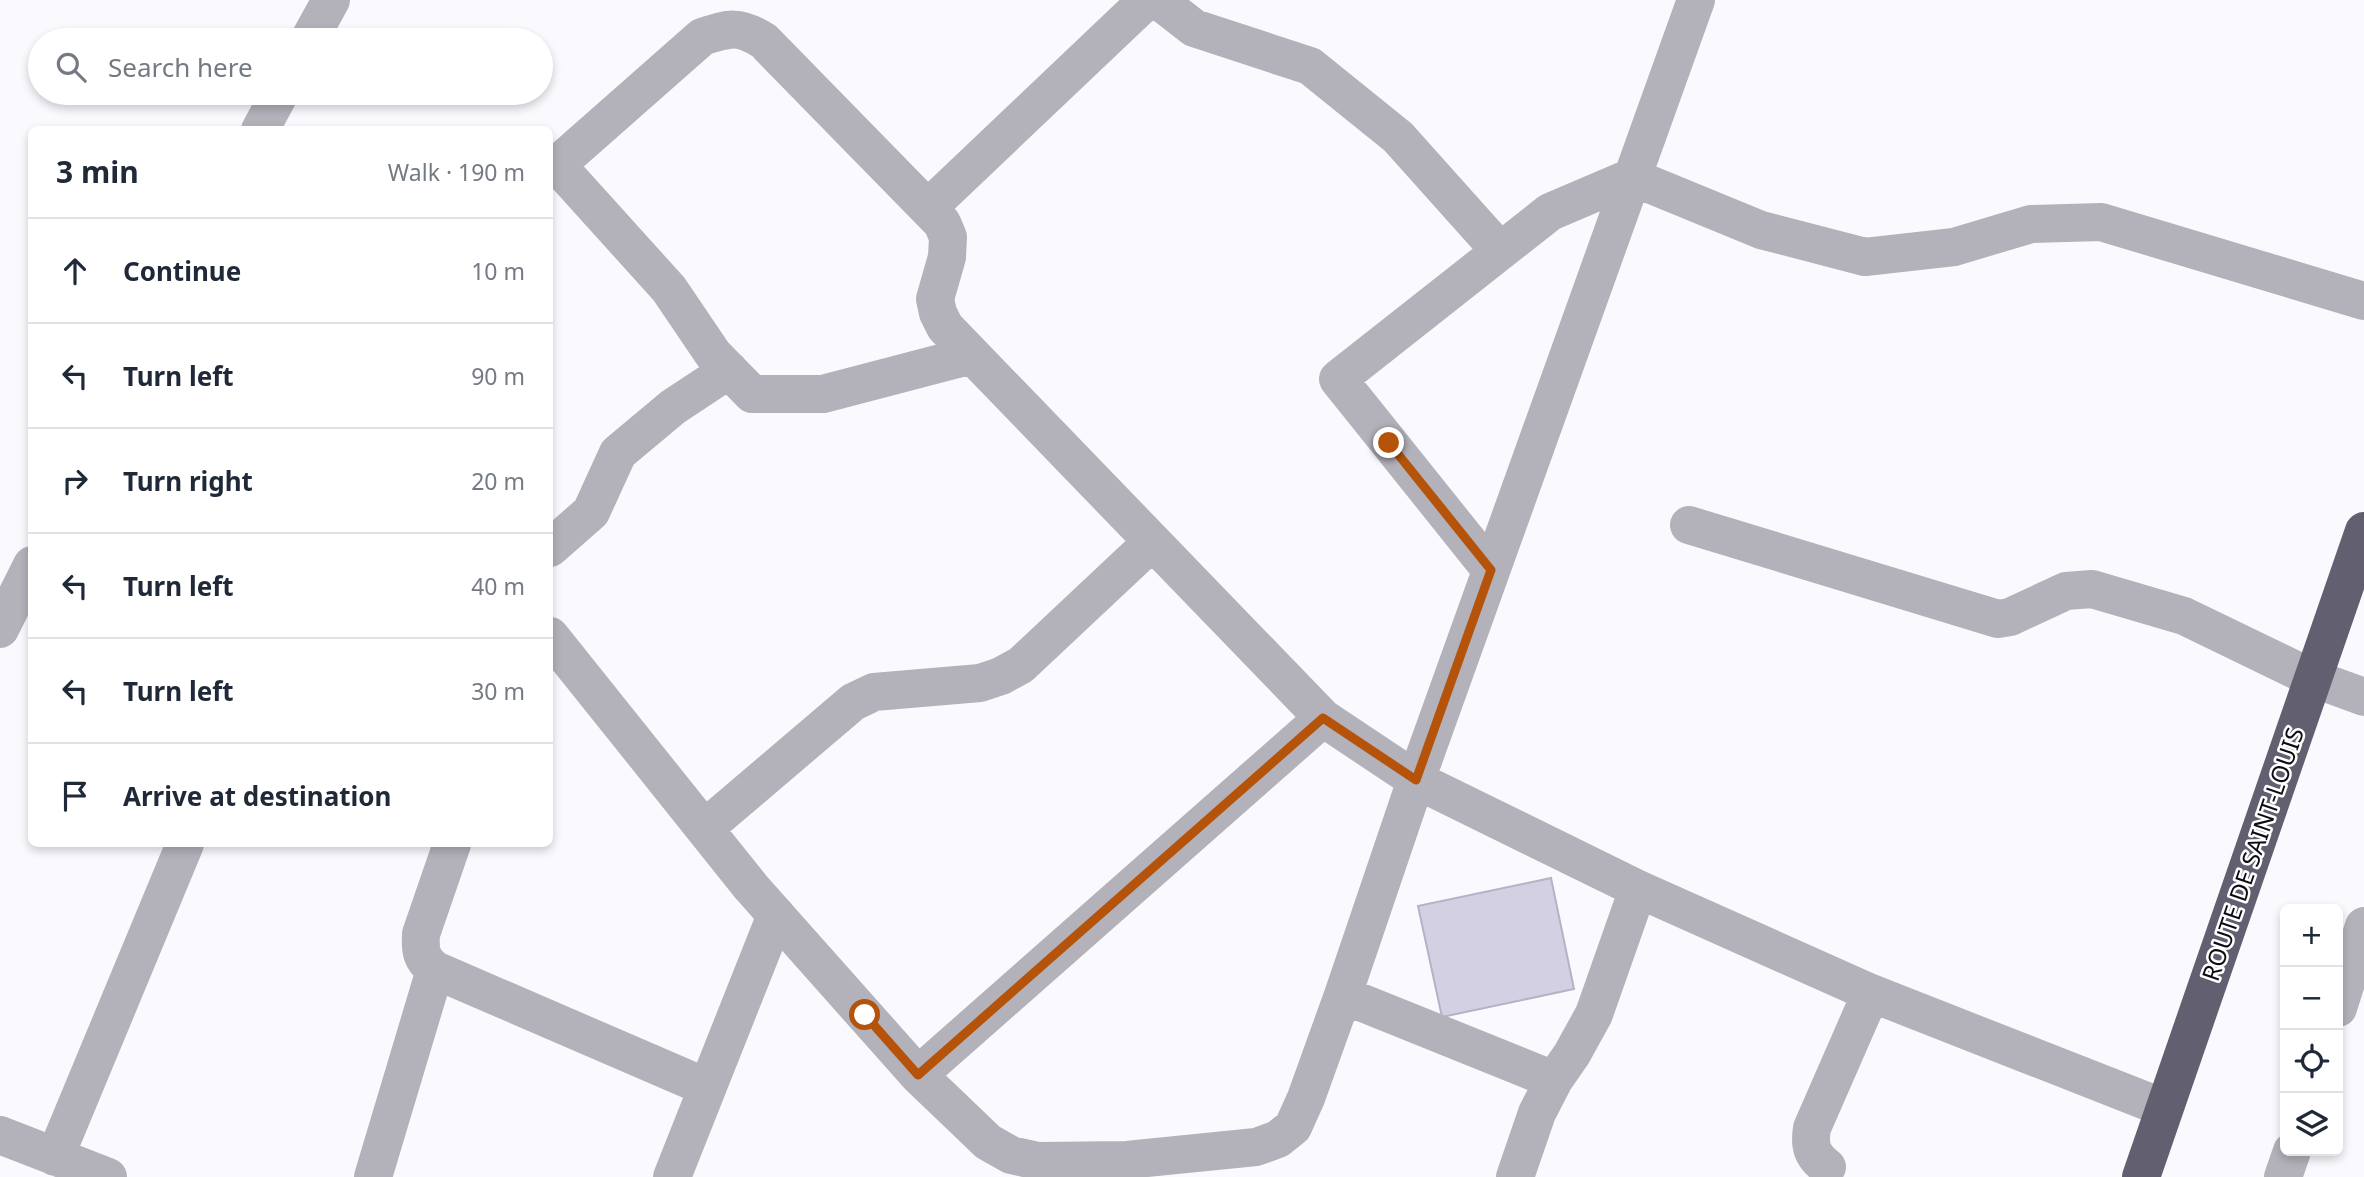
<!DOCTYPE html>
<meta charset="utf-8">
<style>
:root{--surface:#fff;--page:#f2f2f3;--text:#1f2937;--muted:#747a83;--line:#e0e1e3}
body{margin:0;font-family:"Noto Sans",sans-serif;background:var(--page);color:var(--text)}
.controls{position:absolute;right:21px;bottom:21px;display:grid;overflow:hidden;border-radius:10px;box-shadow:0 4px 10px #0003}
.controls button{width:63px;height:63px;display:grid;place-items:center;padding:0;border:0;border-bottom:2px solid var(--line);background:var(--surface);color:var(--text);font:35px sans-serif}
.stop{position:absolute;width:21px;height:21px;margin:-16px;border:5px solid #b45309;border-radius:50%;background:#fff}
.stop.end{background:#b45309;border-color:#fff;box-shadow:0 2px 7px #0008}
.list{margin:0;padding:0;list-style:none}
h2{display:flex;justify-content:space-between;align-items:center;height:91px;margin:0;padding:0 28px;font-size:30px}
h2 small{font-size:23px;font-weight:400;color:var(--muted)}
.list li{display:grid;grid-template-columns:46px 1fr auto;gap:21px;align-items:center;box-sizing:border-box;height:105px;padding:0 28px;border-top:2px solid var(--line)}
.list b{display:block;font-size:26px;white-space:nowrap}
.list em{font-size:23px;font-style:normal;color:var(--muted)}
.icon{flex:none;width:38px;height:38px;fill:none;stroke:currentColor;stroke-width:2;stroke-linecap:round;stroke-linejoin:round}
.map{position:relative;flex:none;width:2364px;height:1177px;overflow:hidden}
.search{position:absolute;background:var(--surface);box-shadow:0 4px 10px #0003;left:28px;top:28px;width:525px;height:77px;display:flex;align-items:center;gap:18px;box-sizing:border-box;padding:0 24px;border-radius:38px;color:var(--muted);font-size:26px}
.panel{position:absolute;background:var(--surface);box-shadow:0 4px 10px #0003;left:28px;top:126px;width:525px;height:721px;border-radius:10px}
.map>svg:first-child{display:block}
.building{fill:#d3d0e4;stroke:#b5b2c6;stroke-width:2}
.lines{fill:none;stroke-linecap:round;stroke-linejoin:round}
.minor{stroke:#b3b1ba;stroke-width:38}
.highway{stroke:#625f71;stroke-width:38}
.route{stroke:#b45309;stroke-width:9}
.labels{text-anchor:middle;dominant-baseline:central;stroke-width:5;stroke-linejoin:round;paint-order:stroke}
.street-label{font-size:24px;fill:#0d0c12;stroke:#fff}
</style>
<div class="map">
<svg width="2364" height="1177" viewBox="0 0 2364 1177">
<rect width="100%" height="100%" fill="#fafafe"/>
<path class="building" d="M 1551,878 L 1574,989 L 1442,1017 L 1418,906 Z"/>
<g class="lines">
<path class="minor" d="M 1158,0 L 1194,28 L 1310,66 L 1398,137 L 1500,251
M 1696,0 L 1416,780 L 1638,889 L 1871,993 L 2164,1108
M 309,40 L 331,0
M 260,130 L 280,93
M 557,165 L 669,289 L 713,354 L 752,394 L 823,394 L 972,355
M 550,171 L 702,37 C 730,28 739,25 764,41 L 942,223 L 948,237 L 947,257 L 935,299 L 938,313 L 945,327 L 1323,718 L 1416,780 L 1343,995 L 1306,1098 L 1293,1127 L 1278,1139 L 1256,1147 L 1127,1160 L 1038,1161 L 1011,1155 L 988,1142 L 918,1075 L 751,887 L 550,636
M 928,208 L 1147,0
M 1689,525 L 1998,619 L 2010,617 L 2066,591 L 2092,589 L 2184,616 L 2312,678 L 2364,697
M 550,548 L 591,512 L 618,453 L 673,407 L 729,370
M 1491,570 L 1338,379 L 1550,212 L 1632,177 L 1761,230 L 1865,257 L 1954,247 L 2031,224 L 2101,222 L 2364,301
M 0,629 L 32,565
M 705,828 L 853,702 L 874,692 L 980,683 L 1001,676 L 1021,665 L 1152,542
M 452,844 L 421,934 C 420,951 421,959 435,970 L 706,1087
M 1343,995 L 1554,1080
M 2338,1008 L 2364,926
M 918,1075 L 1323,718
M 0,1135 L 108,1177
M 55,1157 L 185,844
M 1827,1167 C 1812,1156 1809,1146 1812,1128 L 1871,993
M 373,1177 L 435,970
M 672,1177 L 776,915
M 1515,1177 L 1537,1113 L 1554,1080 L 1572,1054 L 1594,1014 L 1638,889
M 2283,1177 L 2292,1151"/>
<path class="highway" d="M 2141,1177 L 2364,531"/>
</g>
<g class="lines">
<path class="route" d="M 865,1015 L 918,1075 L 1323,718 L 1416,780 L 1491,570 L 1389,443"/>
</g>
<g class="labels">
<g class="street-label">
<text transform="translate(2252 854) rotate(-71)">ROUTE DE SAINT-LOUIS</text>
</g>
</g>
</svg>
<div class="controls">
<button>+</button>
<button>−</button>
<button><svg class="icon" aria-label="locate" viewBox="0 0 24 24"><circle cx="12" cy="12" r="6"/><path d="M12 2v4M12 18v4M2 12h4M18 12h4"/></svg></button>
<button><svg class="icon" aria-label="layers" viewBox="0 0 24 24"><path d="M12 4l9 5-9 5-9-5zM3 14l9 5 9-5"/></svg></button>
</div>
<div class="stop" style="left:865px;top:1015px"></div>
<div class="stop end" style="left:1389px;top:443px"></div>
<div class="search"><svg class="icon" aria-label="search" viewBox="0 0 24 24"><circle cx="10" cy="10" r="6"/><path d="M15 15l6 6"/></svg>Search here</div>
<section class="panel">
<h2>3 min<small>Walk · 190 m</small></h2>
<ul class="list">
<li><svg class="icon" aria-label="ahead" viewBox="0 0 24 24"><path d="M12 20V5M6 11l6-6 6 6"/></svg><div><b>Continue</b></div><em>10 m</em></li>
<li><svg class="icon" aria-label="left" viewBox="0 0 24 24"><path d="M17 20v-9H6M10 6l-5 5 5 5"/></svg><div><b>Turn left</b></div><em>90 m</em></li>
<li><svg class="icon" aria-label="right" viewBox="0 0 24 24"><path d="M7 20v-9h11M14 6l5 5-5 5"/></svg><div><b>Turn right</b></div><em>20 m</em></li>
<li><svg class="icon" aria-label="left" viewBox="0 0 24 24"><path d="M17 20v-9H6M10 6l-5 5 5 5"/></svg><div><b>Turn left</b></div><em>40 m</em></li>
<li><svg class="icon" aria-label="left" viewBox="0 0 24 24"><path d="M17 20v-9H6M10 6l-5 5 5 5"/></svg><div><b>Turn left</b></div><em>30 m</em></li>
<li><svg class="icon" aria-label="arrive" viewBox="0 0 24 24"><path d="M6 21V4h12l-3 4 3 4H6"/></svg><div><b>Arrive at destination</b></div></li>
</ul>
</section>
</div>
